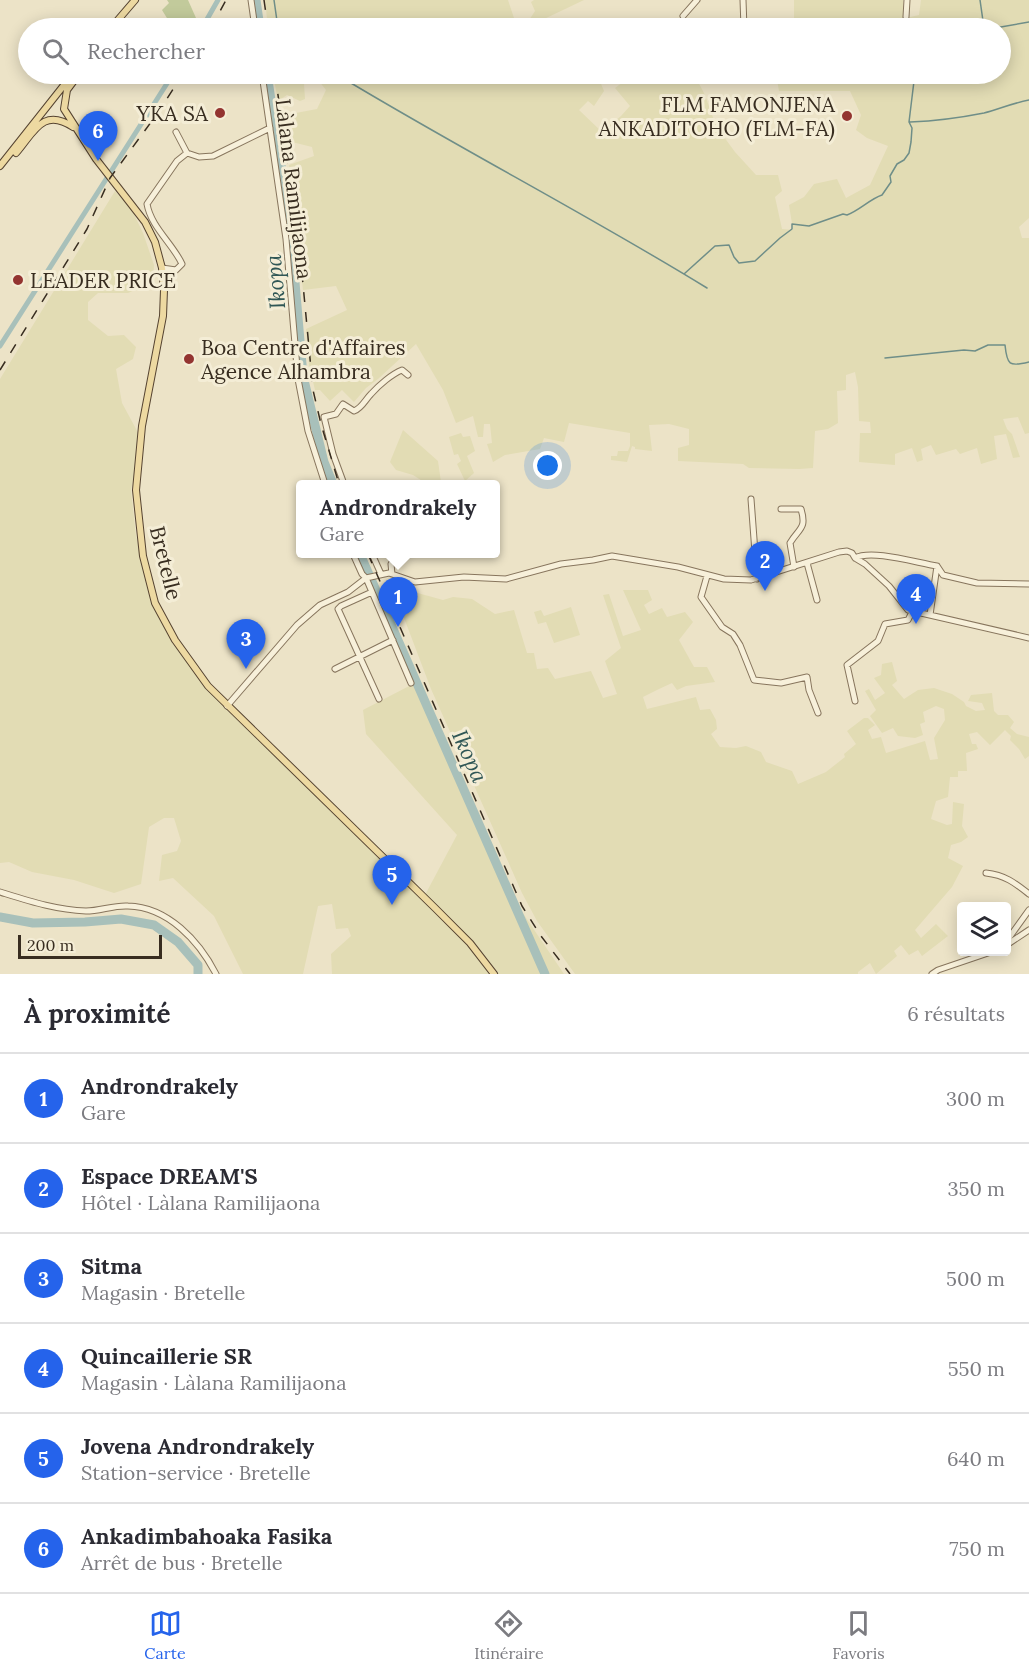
<!DOCTYPE html>
<html lang="fr">
<meta charset="utf-8">
<style>
:root{--surface:#fff;--page:#f2f2f3;--text:#2b2b33;--muted:#7c7c81;--line:#e1e1e2;--accent:#2563eb}
body{margin:0;font-family:Lora,serif;background:var(--page);color:var(--text)}
.controls{position:absolute;right:18px;bottom:18px;display:grid;overflow:hidden;border-radius:6px;box-shadow:0 3px 15px #0003}
.controls button{width:54px;height:54px;display:grid;place-items:center;padding:0;border:0;border-bottom:2px solid var(--line);background:var(--surface);color:var(--text);font:30px sans-serif}
.scale{position:absolute;left:18px;bottom:15px;width:144px;box-sizing:border-box;padding-left:6px;border:3px solid #382d20;border-top:0;font-size:16px;line-height:21px;white-space:nowrap;color:#382d20;-webkit-text-stroke:4px #f4edd6;paint-order:stroke}
.you{position:absolute;left:548px;top:466px;width:21px;height:21px;margin:-15px;border:4px solid #fff;border-radius:50%;background:#1a73e8;box-shadow:0 0 0 9px #1a73e833}
.badge{display:grid;place-items:center;width:39px;height:39px;border-radius:50%;background:var(--accent);color:#fff;font-size:20px;font-weight:700}
.pin{position:absolute;translate:-50% -50px;filter:drop-shadow(0 2px 3px #0008)}
.pin::after{content:'';position:absolute;top:32px;width:21px;height:18px;background:inherit;clip-path:polygon(0 0,100% 0,50% 100%)}
.popup{position:absolute;left:296px;top:480px;width:204px;height:78px;box-sizing:border-box;display:grid;place-content:center;border-radius:6px;background:var(--surface);filter:drop-shadow(0 2px 4px #0005);font-size:20px;white-space:nowrap;color:var(--muted)}
.popup b{font-size:22px;color:var(--text)}
.popup::after{content:'';position:absolute;left:50%;top:100%;margin-left:-12px;border:12px solid transparent;border-top-color:var(--surface)}
.list{margin:0;padding:0;list-style:none}
h2{display:flex;justify-content:space-between;align-items:center;height:78px;margin:0;padding:0 24px;font-size:26px}
h2 small{font-size:20px;font-weight:400;color:var(--muted)}
.list li{display:grid;grid-template-columns:39px 1fr auto;gap:18px;align-items:center;box-sizing:border-box;height:90px;padding:0 24px;border-top:2px solid var(--line)}
.list b{display:block;font-size:22px;white-space:nowrap}
.list p{margin:0;font-size:20px;white-space:nowrap;color:var(--muted)}
.list em{font-size:20px;font-style:normal;color:var(--muted)}
.icon{flex:none;width:33px;height:33px;fill:none;stroke:currentColor;stroke-width:2;stroke-linecap:round;stroke-linejoin:round}
.map{position:relative;flex:none;width:1029px;height:974px;overflow:hidden}
.search{position:absolute;background:var(--surface);box-shadow:0 3px 15px #0003;left:18px;right:18px;top:18px;height:66px;display:flex;align-items:center;gap:15px;box-sizing:border-box;padding:0 21px;border-radius:33px;color:var(--muted);font-size:22px}
.sheet{height:618px;background:var(--surface)}
nav{display:flex;justify-content:space-around;align-items:center;box-sizing:border-box;height:84px;border-top:2px solid var(--line);background:var(--surface);font-size:16px;color:var(--muted)}
nav a{display:grid;justify-items:center;gap:3px}
nav .on{color:var(--accent)}
.map>svg:first-child{display:block}
.farmland{fill:#e2dcb4}
.green{fill:#c2ca9b}
.lines{fill:none;stroke-linecap:round;stroke-linejoin:round}
.stream{stroke:#6f8e88;stroke-width:1.5}
.canal{stroke:#a8c0ba;stroke-width:5}
.river{stroke:#a8c0ba;stroke-width:9}
.minor-casing{stroke:#87755d;stroke-width:7}
.major-casing{stroke:#554331;stroke-width:8}
.minor{stroke:#f7f0da;stroke-width:5}
.major{stroke:#edd9a1;stroke-width:6}
.rail{stroke:#382d20;stroke-width:1.5;stroke-dasharray:10 10;stroke-linecap:butt}
.poi-dot{fill:#933430;stroke:#f4edd6;stroke-width:2}
.labels{text-anchor:middle;dominant-baseline:central;stroke-width:6;stroke-linejoin:round;paint-order:stroke}
.poi-label{font-size:21px;fill:#382d20;stroke:#f4edd6;text-anchor:end}
.street-label{font-size:21px;fill:#382d20;stroke:#f4edd6}
.water-label{font-size:22px;font-style:italic;fill:#305756;stroke:#f4edd6}
</style>
<div class="map">
<svg width="1029" height="974" viewBox="0 0 1029 974">
<rect width="100%" height="100%" fill="#ece3c7"/>
<path class="farmland" d="M 265,0 L 508,0 L 514,18 L 523,28 L 268,28 Z
M 534,0 L 584,0 L 542,20 L 546,28 L 524,28 L 535,11 L 531,2 Z
M 794,0 L 903,0 L 903,9 L 906,18 L 919,15 L 921,0 L 1029,0 L 1029,218 L 1019,227 L 1022,238 L 1029,238 L 1029,433 L 1025,434 L 1018,417 L 1003,419 L 1007,429 L 1012,434 L 1020,457 L 1013,458 L 1006,434 L 994,436 L 997,459 L 981,464 L 977,448 L 960,454 L 956,449 L 936,455 L 931,445 L 921,449 L 923,460 L 917,462 L 912,448 L 895,454 L 895,465 L 859,462 L 860,433 L 871,433 L 870,422 L 859,421 L 858,387 L 855,372 L 846,375 L 846,390 L 837,391 L 838,423 L 828,429 L 815,431 L 813,468 L 799,469 L 749,468 L 743,464 L 678,461 L 678,448 L 689,445 L 689,429 L 669,424 L 649,425 L 652,451 L 635,449 L 635,447 L 632,446 L 627,462 L 611,460 L 611,456 L 617,456 L 618,451 L 628,451 L 630,446 L 630,433 L 569,423 L 564,442 L 544,438 L 540,449 L 505,455 L 493,462 L 487,444 L 492,443 L 490,424 L 484,424 L 483,437 L 478,437 L 473,416 L 456,423 L 443,390 L 416,344 L 378,379 L 366,388 L 354,402 L 342,390 L 330,401 L 320,390 L 315,390 L 309,365 L 306,329 L 347,310 L 336,286 L 303,290 L 289,165 L 314,156 L 312,147 L 284,140 L 280,116 L 317,109 L 326,90 L 319,81 L 304,84 L 305,99 L 300,101 L 287,95 L 278,101 L 273,74 L 601,74 L 602,77 L 599,79 L 604,91 L 594,106 L 588,101 L 579,110 L 602,132 L 621,116 L 630,106 L 615,88 L 634,74 L 674,74 L 677,76 L 694,74 L 705,95 L 716,126 L 735,152 L 756,175 L 778,175 L 782,191 L 775,197 L 782,229 L 793,230 L 789,205 L 804,197 L 814,184 L 837,179 L 846,198 L 870,185 L 888,146 L 867,138 L 856,130 L 861,115 L 850,91 L 779,91 L 776,74 L 1000,74 L 1000,28 L 747,28 L 747,24 L 770,26 L 773,21 L 794,22 Z
M 115,191 L 132,210 L 143,233 L 154,265 L 153,282 L 128,293 L 98,293 L 88,302 L 88,320 L 108,336 L 124,335 L 136,347 L 133,359 L 116,369 L 122,403 L 142,440 L 131,490 L 136,536 L 151,592 L 204,682 L 425,895 L 457,835 L 366,734 L 363,710 L 413,684 L 522,912 L 564,974 L 332,974 L 331,954 L 351,936 L 348,928 L 336,929 L 332,904 L 318,906 L 303,974 L 243,974 L 214,916 L 173,878 L 159,881 L 162,855 L 177,851 L 181,841 L 174,818 L 164,818 L 149,827 L 141,884 L 114,893 L 74,880 L 32,872 L 9,862 L 0,863 L 0,379 Z
M 403,430 L 438,461 L 441,482 L 427,484 L 413,475 L 396,470 L 390,462 Z
M 461,433 L 463,437 L 470,436 L 475,451 L 467,456 L 474,473 L 465,481 L 457,464 L 461,461 L 458,454 L 454,455 L 449,437 Z
M 623,590 L 648,590 L 652,600 L 644,605 L 649,614 L 662,608 L 667,617 L 685,612 L 693,622 L 679,640 L 694,667 L 707,667 L 715,682 L 686,686 L 677,690 L 672,683 L 659,689 L 643,697 L 647,709 L 696,697 L 700,710 L 710,709 L 716,720 L 717,729 L 711,734 L 720,747 L 736,748 L 746,746 L 761,752 L 766,762 L 792,771 L 798,784 L 826,772 L 845,757 L 844,754 L 856,744 L 847,731 L 864,718 L 868,718 L 875,725 L 868,730 L 872,739 L 881,737 L 886,753 L 925,741 L 930,760 L 938,759 L 934,738 L 945,720 L 944,709 L 936,706 L 923,712 L 925,722 L 920,724 L 923,735 L 915,738 L 898,736 L 893,728 L 882,733 L 870,716 L 876,710 L 865,691 L 869,689 L 875,700 L 885,693 L 874,678 L 881,675 L 882,664 L 892,662 L 897,681 L 892,685 L 904,699 L 918,690 L 934,688 L 952,694 L 964,702 L 966,706 L 976,711 L 985,710 L 982,703 L 968,701 L 971,695 L 992,693 L 994,711 L 998,715 L 1008,715 L 1014,722 L 1010,728 L 1017,734 L 1029,737 L 1029,756 L 1025,759 L 1019,749 L 1010,740 L 1011,736 L 1005,730 L 990,745 L 977,732 L 969,734 L 972,744 L 976,744 L 978,749 L 966,753 L 967,771 L 958,771 L 958,777 L 950,777 L 948,797 L 936,801 L 931,819 L 947,825 L 952,824 L 953,802 L 964,804 L 962,826 L 968,837 L 961,842 L 951,845 L 948,858 L 963,866 L 952,887 L 915,930 L 921,938 L 936,924 L 948,936 L 922,956 L 918,950 L 909,955 L 901,945 L 894,951 L 897,956 L 876,974 L 870,963 L 858,972 L 858,974 L 575,974 L 537,921 L 522,893 L 431,689 L 401,610 L 396,591 L 414,592 L 443,600 L 453,597 L 472,599 L 495,614 L 514,610 L 527,653 L 534,653 L 537,669 L 548,668 L 555,679 L 591,671 L 603,698 L 617,694 L 605,661 L 621,648 L 603,595 L 609,594 L 623,636 L 641,630 Z
M 571,607 L 580,635 L 554,643 L 546,622 L 538,624 L 534,612 L 541,610 L 544,616 Z"/>
<path class="green" d="M 167,0 L 188,0 L 196,18 L 181,28 L 173,28 L 162,10 L 169,3 Z"/>
<g class="lines">
<path class="stream" d="M 274,0 L 278,28
M 980,0 L 984,28 L 981,28
M 984,28 L 995,28 L 1029,22
M 336,74 C 458,148 585,213 707,288
M 910,122 C 935,121 959,118 984,113 C 999,109 1013,103 1029,100
M 684,274 L 715,246 L 729,245 L 734,257 L 739,263 L 755,261 L 780,238 L 792,229 L 792,224 L 809,226 L 843,214 L 847,215 C 860,210 870,199 882,195 L 891,182 L 890,176 L 897,164 L 904,160 L 909,153 L 911,142 L 912,128 L 909,122 L 914,81 L 910,74
M 885,358 L 964,350 L 975,351 L 988,345 L 1005,345 C 1007,365 1009,367 1029,362"/>
<path class="canal" d="M 202,28 L 218,0
M 0,346 L 173,74"/>
<path class="river" d="M 256,0 L 260,28
M 267,74 L 290,224 L 303,376 L 324,462 L 333,484
M 360,554 L 545,974
M 0,917 L 33,923 L 85,922 L 121,919 L 154,925 L 178,942 L 198,965 L 198,974"/>
<g class="minor-casing">
<path id="minor" d="M 251,0 L 255,28
M 743,0 L 744,28
M 683,16 L 697,0
M 906,17 L 907,0
M 262,74 L 286,239 L 298,379 L 308,431 L 325,484
M 176,132 L 187,153 L 199,157 L 213,156 L 270,128
M 162,268 L 176,270 L 182,264 C 173,244 151,227 147,204 L 177,161 L 187,153
M 344,484 L 333,454 L 324,417 L 336,414 L 343,404 L 354,411 C 362,408 365,400 371,394 C 379,385 392,374 402,370 L 408,375
M 751,499 L 757,579
M 781,509 L 801,509 C 807,529 799,528 790,543 L 794,567
M 353,554 L 362,574 L 366,578 L 389,573 L 415,582 L 464,577 L 506,579 L 561,564 L 593,560 L 612,556 L 678,567 L 724,579 L 751,580 L 839,552 L 847,551 L 852,553 L 855,558 L 865,564 L 889,586 L 908,610 L 1029,638
M 372,554 L 381,574
M 855,558 C 872,549 917,563 937,566 L 943,575 L 977,583 L 1029,584
M 807,563 L 817,600
M 392,574 L 391,564 L 397,554
M 707,576 L 701,597 L 722,627 L 733,634 L 740,645 L 754,680 L 781,683 L 807,677 L 809,690 L 818,713
M 372,592 L 341,606 L 338,609 L 379,699
M 930,615 L 937,566
M 335,669 L 393,640
M 855,701 L 847,665 L 878,641 L 885,624 L 908,620 L 912,612
M 227,706 L 297,625 L 320,605 L 348,592 L 366,578 L 411,683
M 986,873 C 1005,875 1015,883 1029,894
M 0,892 C 29,901 56,910 86,911 C 100,911 114,905 128,906 C 168,907 199,941 216,974
M 1006,942 L 1029,910
M 1008,944 L 1029,930
M 932,974 L 938,970 L 994,951"/>
</g>
<g class="major-casing">
<path id="major" d="M 111,28 L 135,0
M 79,74 L 67,90 L 64,109 L 96,159 L 145,222 L 155,242 L 162,268 L 164,290 L 163,316 L 142,426 L 136,490 L 143,556 L 155,603 L 175,640 L 208,686 L 435,908 L 470,943 L 494,974
M 16,153 C 34,132 43,107 73,127
M 0,166 L 72,75"/>
</g>
<use href="#minor" class="minor"/>
<use href="#major" class="major"/>
<path class="rail" d="M 264,0 L 268,28
M 211,28 L 226,0
M 275,74 L 299,242 L 313,390 L 321,424 L 339,484
M 0,370 L 87,229 L 110,178 L 157,114 L 183,74
M 368,554 L 522,906 L 541,936 L 570,974"/>
</g>
<g class="poi-dot">
<circle cx="220" cy="113" r="6"/>
<circle cx="847" cy="116" r="6"/>
<circle cx="18" cy="280" r="6"/>
<circle cx="189" cy="359" r="6"/>
</g>
<g class="labels">
<g class="poi-label">
<text x="835" y="104">FLM FAMONJENA<tspan x="835" dy="24">ANKADITOHO (FLM-FA)</tspan></text>
<text x="208" y="113">YKA SA</text>
<text x="30" y="280" text-anchor="start">LEADER PRICE</text>
<text x="201" y="347" text-anchor="start">Boa Centre d'Affaires<tspan x="201" dy="24">Agence Alhambra</tspan></text>
</g>
<g class="street-label">
<text transform="translate(294 189) rotate(83)">Làlana Ramilijaona</text>
<text transform="translate(166 563) rotate(76)">Bretelle</text>
</g>
<g class="water-label">
<text transform="translate(275 282) rotate(-95)">Ikopa</text>
<text transform="translate(470 756) rotate(66)">Ikopa</text>
</g>
</g>
</svg>
<div class="controls">
<button><svg class="icon" aria-label="layers" viewBox="0 0 24 24"><path d="M12 4l9 5-9 5-9-5zM3 14l9 5 9-5"/></svg></button>
</div>
<div class="scale">200 m</div>
<div class="you"></div>
<div class="pin badge" style="left:398px;top:627px">1</div>
<div class="popup"><b>Androndrakely</b>Gare</div>
<div class="pin badge" style="left:765px;top:591px">2</div>
<div class="pin badge" style="left:246px;top:669px">3</div>
<div class="pin badge" style="left:916px;top:624px">4</div>
<div class="pin badge" style="left:392px;top:905px">5</div>
<div class="pin badge" style="left:98px;top:161px">6</div>
<div class="search"><svg class="icon" aria-label="search" viewBox="0 0 24 24"><circle cx="10" cy="10" r="6"/><path d="M15 15l6 6"/></svg>Rechercher</div>
</div>
<section class="sheet">
<h2>À proximité<small>6 résultats</small></h2>
<ul class="list">
<li><span class="badge">1</span><div><b>Androndrakely</b><p>Gare</p></div><em>300 m</em></li>
<li><span class="badge">2</span><div><b>Espace DREAM'S</b><p>Hôtel · Làlana Ramilijaona</p></div><em>350 m</em></li>
<li><span class="badge">3</span><div><b>Sitma</b><p>Magasin · Bretelle</p></div><em>500 m</em></li>
<li><span class="badge">4</span><div><b>Quincaillerie SR</b><p>Magasin · Làlana Ramilijaona</p></div><em>550 m</em></li>
<li><span class="badge">5</span><div><b>Jovena Androndrakely</b><p>Station-service · Bretelle</p></div><em>640 m</em></li>
<li><span class="badge">6</span><div><b>Ankadimbahoaka Fasika</b><p>Arrêt de bus · Bretelle</p></div><em>750 m</em></li>
</ul>
</section>
<nav>
<a class="on"><svg class="icon" aria-label="map" viewBox="0 0 24 24"><path d="M3 6l6-2 6 2 6-2v14l-6 2-6-2-6 2zM9 4v14M15 6v14"/></svg>Carte</a>
<a><svg class="icon" aria-label="directions" viewBox="0 0 24 24"><path d="M12 3l9 9-9 9-9-9zM9 14v-3h6M13 9l2 2-2 2"/></svg>Itinéraire</a>
<a><svg class="icon" aria-label="saved" viewBox="0 0 24 24"><path d="M7 4h10v16l-5-4-5 4z"/></svg>Favoris</a>
</nav>
